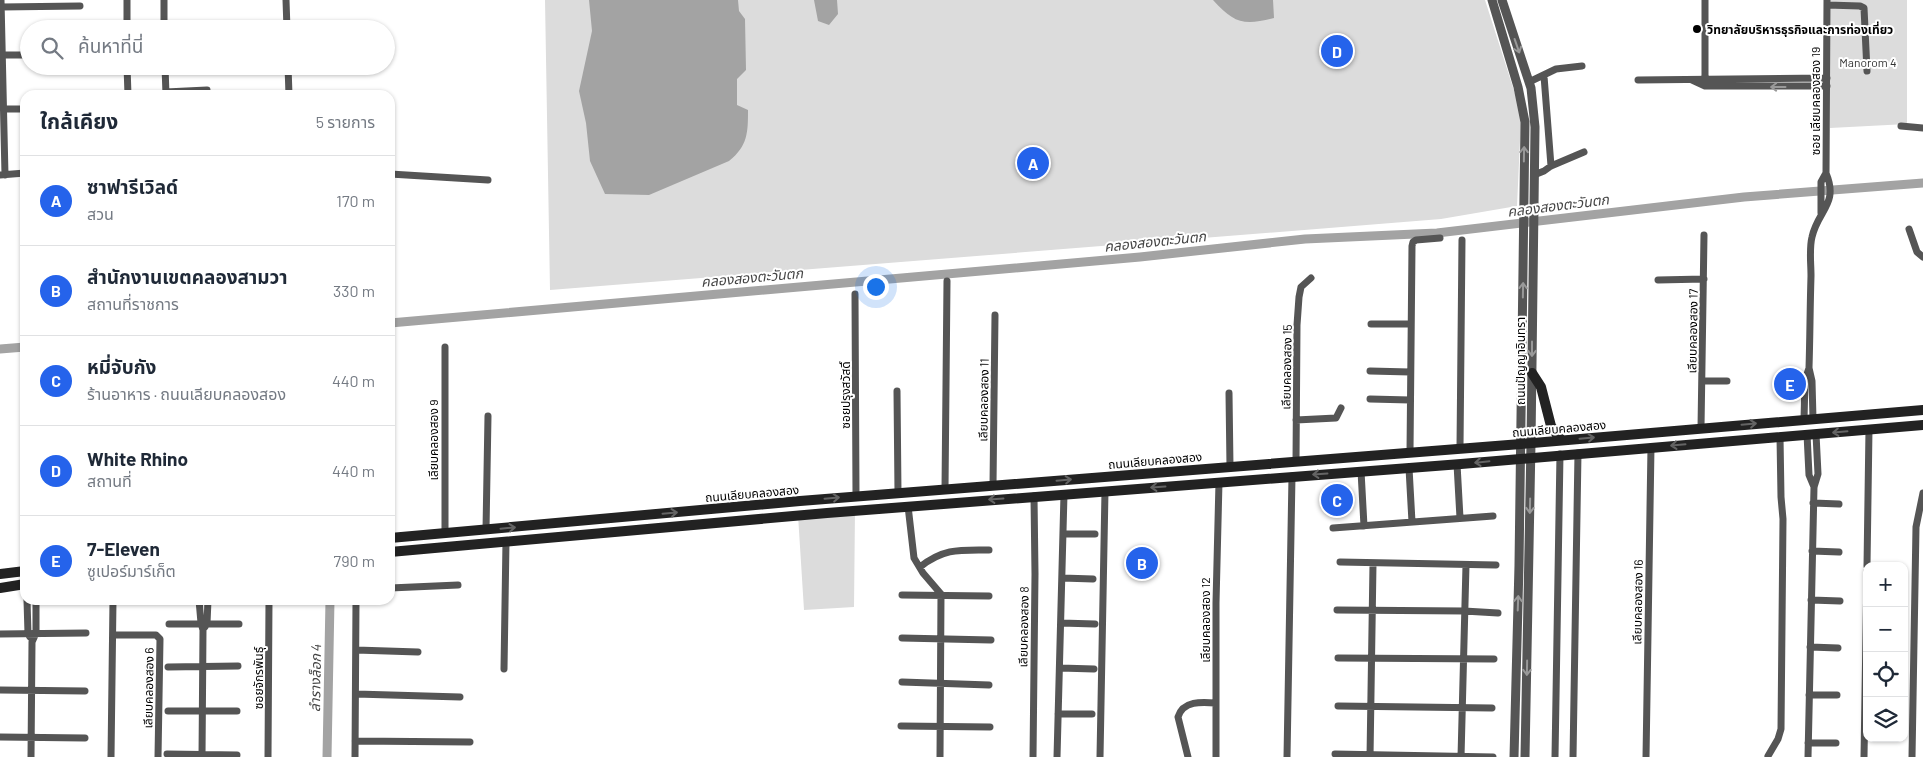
<!DOCTYPE html>
<html lang="th">
<meta charset="utf-8">
<style>
:root{--surface:#fff;--page:#f2f2f3;--text:#1f2937;--muted:#747a83;--line:#e0e1e3;--accent:#2563eb}
body{margin:0;font-family:Barlow,"Noto Sans Thai",sans-serif;background:var(--page);color:var(--text)}
.controls{position:absolute;right:15px;bottom:15px;display:grid;overflow:hidden;border-radius:10px;box-shadow:0 1px 4px #0004}
.controls button{width:45px;height:45px;display:grid;place-items:center;padding:0;border:0;border-bottom:1px solid var(--line);background:var(--surface);color:var(--text);font:25px sans-serif}
.you{position:absolute;left:875px;top:286px;width:18px;height:18px;margin:-12px;border:4px solid #fff;border-radius:50%;background:#1a73e8;box-shadow:0 0 0 8px #1a73e833}
.badge{display:grid;place-items:center;width:32px;height:32px;border-radius:50%;background:var(--accent);color:#fff;font-size:16px;font-weight:700}
.pin{position:absolute;translate:-50% -50%;border:2px solid #fff;box-shadow:0 1px 5px #0006}
.list{margin:0;padding:0;list-style:none}
h2{display:flex;justify-content:space-between;align-items:center;height:65px;margin:0;padding:0 20px;font-size:21px}
h2 small{font-size:16px;font-weight:400;color:var(--muted)}
.list li{display:grid;grid-template-columns:32px 1fr auto;gap:15px;align-items:center;box-sizing:border-box;height:90px;padding:0 20px;border-top:1px solid var(--line)}
.list b{display:block;font-size:19px;white-space:nowrap}
.list p{margin:0;font-size:16px;white-space:nowrap;color:var(--muted)}
.list em{font-size:16px;font-style:normal;color:var(--muted)}
.icon{flex:none;width:28px;height:28px;fill:none;stroke:currentColor;stroke-width:2;stroke-linecap:round;stroke-linejoin:round}
.map{position:relative;flex:none;width:1923px;height:757px;overflow:hidden}
.search{position:absolute;background:var(--surface);box-shadow:0 1px 4px #0004;left:20px;top:20px;width:375px;height:55px;display:flex;align-items:center;gap:12px;box-sizing:border-box;padding:0 18px;border-radius:28px;color:var(--muted);font-size:19px}
.panel{position:absolute;background:var(--surface);box-shadow:0 1px 4px #0004;left:20px;top:90px;width:375px;height:515px;border-radius:15px}
.map>svg:first-child{display:block}
.green{fill:#dcdcdc}
.water{fill:#a3a3a3}
.lines{fill:none;stroke-linecap:round;stroke-linejoin:round}
.canal{stroke:#a3a3a3;stroke-width:9}
.minor{stroke:#555;stroke-width:7}
.tertiary{stroke:#555;stroke-width:9}
.secondary{stroke:#222;stroke-width:10}
.oneway{stroke:#999}
.oneway2{stroke:#646464}
.poi-dot{fill:#000;stroke:#fff;stroke-width:2}
.labels{text-anchor:middle;dominant-baseline:central;stroke-width:4;stroke-linejoin:round;paint-order:stroke}
.poi-label{font-size:12px;font-weight:bold;fill:#000;stroke:#fff;text-anchor:start}
.park-label{font-size:12px;fill:#333;stroke:#fff}
.street-label{font-size:12px;fill:#000;stroke:#fff}
.water-label{font-size:14px;font-style:italic;fill:#444;stroke:#fff}
</style>
<div class="map">
<svg width="1923" height="757" viewBox="0 0 1923 757">
<rect width="100%" height="100%" fill="#fff"/>
<path class="green" d="M 545,0 L 1485,0 L 1517,100 L 1521,119 L 1517,206 L 1441,219 L 550,290 Z
M 1829,0 L 1907,0 L 1907,124 L 1830,128 Z
M 855,510 L 854,607 L 804,610 L 798,515 Z"/>
<path class="water" d="M 589,0 L 738,0 L 739,11 L 745,19 L 746,70 L 737,79 L 737,105 L 748,110 C 748,132 748,146 729,161 L 649,195 L 605,194 L 590,161 L 586,123 L 579,91 L 592,31 Z
M 814,0 L 837,0 L 838,14 L 829,25 L 818,21 Z
M 1213,0 L 1273,0 L 1274,18 C 1243,26 1234,23 1213,0 Z"/>
<g class="lines">
<path class="canal" d="M 390,323 L 1140,257 L 1305,239 L 1437,233 L 1744,197 L 1923,183
M 0,349 L 25,347
M 327,757 L 330,600"/>
<path class="minor" d="M 1,0 L 5,175
M 127,0 L 127,29
M 164,0 L 164,29
M 286,0 L 287,29
M 1705,0 L 1705,81
M 1827,5 L 1860,6 L 1864,8 L 1867,71
M 1,7 L 80,6
M 238,29 L 370,26
M 2,55 L 29,55
M 127,66 L 128,95
M 165,66 L 166,95
M 288,66 L 289,95
M 214,67 L 227,66
M 1544,76 L 1551,166
M 1638,80 L 1827,78
M 1692,80 L 1705,86 L 1827,86
M 1529,82 L 1556,69 L 1582,66
M 166,92 L 207,90
M 4,109 L 25,109
M 1901,126 L 1923,128
M 390,174 L 488,180
M 0,175 L 25,173
M 1534,175 L 1544,171 L 1551,166 L 1584,152
M 1821,213 L 1821,182 L 1826,173
M 1909,229 L 1917,252 L 1923,257
M 1658,280 L 1704,279
M 855,294 L 856,496
M 1371,324 L 1411,324
M 1370,371 L 1410,372
M 1702,381 L 1727,381
M 897,391 L 898,493
M 1229,393 L 1230,467
M 1370,399 L 1410,400
M 1813,419 L 1812,381 L 1809,368 C 1810,337 1810,307 1811,276 C 1811,263 1809,249 1812,237 C 1818,210 1839,204 1826,173 L 1827,0
M 1296,420 L 1336,418 L 1341,408
M 1804,420 L 1805,380 L 1809,368
M 1701,428 L 1704,235
M 1807,434 L 1809,475 L 1814,487
M 1460,448 L 1462,240
M 1410,452 L 1412,246 L 1413,242 L 1416,240 L 1440,238
M 1296,461 L 1297,325 L 1299,297 L 1301,287 L 1311,278
M 1457,464 L 1460,518
M 1409,468 L 1412,522
M 1361,471 L 1364,526
M 993,485 L 995,315
M 945,489 L 947,281
M 1813,503 L 1839,504
M 908,506 L 914,558 L 923,573 L 941,594 L 940,757
M 1333,528 L 1493,516
M 486,530 L 488,416
M 445,533 L 445,347
M 1063,534 L 1095,534
M 1812,551 L 1839,552
M 1340,562 L 1496,565
M 1867,566 L 1869,429
M 920,567 C 944,548 960,550 989,550
M 1062,578 L 1093,579
M 390,588 L 458,585
M 902,595 L 989,596
M 27,600 L 28,634 L 30,637
M 199,600 L 201,623 L 203,630 L 202,757
M 1811,600 L 1840,601
M 1337,610 L 1464,611 L 1498,613
M 1061,623 L 1095,624
M 169,624 L 239,624
M 205,627 L 207,623 L 208,600
M 0,634 L 86,633
M 113,635 L 156,635 L 160,639 L 158,757
M 902,638 L 991,640
M 1810,647 L 1838,648
M 356,650 L 418,652
M 1338,658 L 1494,659
M 168,667 L 238,666
M 1060,668 L 1094,669
M 504,669 L 506,541
M 902,682 L 989,685
M 0,690 L 85,691
M 356,694 L 460,697
M 1809,695 L 1837,695
M 1338,706 L 1492,708
M 168,711 L 237,711
M 1058,714 L 1092,714
M 901,726 L 990,727
M 0,737 L 85,738
M 355,741 L 470,742
M 1808,743 L 1836,743
M 167,754 L 237,755
M 1335,754 L 1493,757
M 1768,756 L 1778,739 L 1781,729 L 1783,519 L 1781,497 L 1780,437
M 31,757 L 32,642 L 36,633 L 36,600
M 111,757 L 113,600
M 268,757 L 269,600
M 355,757 L 356,600
M 1033,757 L 1035,574 L 1034,496
M 1057,757 L 1064,494
M 1100,757 L 1105,491
M 1188,757 L 1178,717 C 1183,700 1203,702 1216,703
M 1216,757 L 1216,603 L 1219,482
M 1287,757 L 1292,476
M 1370,757 L 1373,564
M 1461,757 L 1466,565
M 1555,757 L 1560,454
M 1573,757 L 1578,453
M 1646,757 L 1651,447
M 1808,757 L 1814,487 L 1818,474 L 1816,434
M 1864,757 L 1867,571
M 1912,757 L 1916,527 L 1923,493"/>
<path class="tertiary" d="M 1492,0 L 1518,87 L 1525,122 L 1519,565 L 1514,757
M 1502,0 L 1531,88 L 1535,127 L 1531,443 L 1525,757"/>
<path class="secondary" d="M 1532,373 L 1541,387 L 1551,426 L 1561,440
M 390,538 L 800,501 L 1521,444 L 1923,410
M 390,552 L 827,513 L 1461,464 L 1923,425
M 0,574 L 25,571
M 0,588 L 25,584"/>
</g>
<defs><path id="oneway-shaft" d="M-6 0H5M1.5-3L5.5 0L1.5 3" fill="none" stroke-width="1.6" stroke-linecap="round" stroke-linejoin="round" transform="scale(1.25)"/></defs>
<g class="oneway">
<use href="#oneway-shaft" transform="translate(1517 46) rotate(71)"/>
<use href="#oneway-shaft" transform="translate(1778 87) rotate(180)"/>
<use href="#oneway-shaft" transform="translate(1524 154) rotate(-89)"/>
<use href="#oneway-shaft" transform="translate(1523 290) rotate(-89)"/>
<use href="#oneway-shaft" transform="translate(1532 349) rotate(90)"/>
<use href="#oneway-shaft" transform="translate(1530 506) rotate(91)"/>
<use href="#oneway-shaft" transform="translate(1518 603) rotate(-88)"/>
<use href="#oneway-shaft" transform="translate(1527 668) rotate(91)"/>
</g>
<g class="oneway2">
<use href="#oneway-shaft" transform="translate(1749 424) rotate(-5)"/>
<use href="#oneway-shaft" transform="translate(1840 432) rotate(175)"/>
<use href="#oneway-shaft" transform="translate(1587 438) rotate(-5)"/>
<use href="#oneway-shaft" transform="translate(1678 445) rotate(175)"/>
<use href="#oneway-shaft" transform="translate(1482 462) rotate(174)"/>
<use href="#oneway-shaft" transform="translate(1320 474) rotate(176)"/>
<use href="#oneway-shaft" transform="translate(1064 480) rotate(-5)"/>
<use href="#oneway-shaft" transform="translate(1158 487) rotate(176)"/>
<use href="#oneway-shaft" transform="translate(832 498) rotate(-5)"/>
<use href="#oneway-shaft" transform="translate(996 499) rotate(176)"/>
<use href="#oneway-shaft" transform="translate(670 513) rotate(-5)"/>
<use href="#oneway-shaft" transform="translate(508 528) rotate(-5)"/>
</g>
<circle class="poi-dot" cx="1697" cy="29" r="5"/>
<g class="labels">
<g class="poi-label">
<text x="1707" y="29">วิทยาลัยบริหารธุรกิจและการท่องเที่ยว</text>
</g>
<g class="park-label">
<text x="1868" y="62">Manorom 4</text>
</g>
<g class="street-label">
<text transform="translate(1815 101) rotate(-90)">ซอย เลียบคลองสอง 19</text>
<text transform="translate(1692 331) rotate(-89)">เลียบคลองสอง 17</text>
<text transform="translate(1520 361) rotate(-90)">ถนนปัญญาอินทรา</text>
<text transform="translate(1286 367) rotate(-89)">เลียบคลองสอง 15</text>
<text transform="translate(845 395) rotate(-90)">ซอยปรุงสวัสดิ์</text>
<text transform="translate(983 400) rotate(-89)">เลียบคลองสอง 11</text>
<text transform="translate(1559 428) rotate(-5)">ถนนเลียบคลองสอง</text>
<text transform="translate(433 440) rotate(-90)">เลียบคลองสอง 9</text>
<text transform="translate(1155 460) rotate(-5)">ถนนเลียบคลองสอง</text>
<text transform="translate(752 493) rotate(-5)">ถนนเลียบคลองสอง</text>
<text transform="translate(1637 602) rotate(-89)">เลียบคลองสอง 16</text>
<text transform="translate(1205 620) rotate(-90)">เลียบคลองสอง 12</text>
<text transform="translate(1023 627) rotate(-89)">เลียบคลองสอง 8</text>
<text transform="translate(258 678) rotate(-90)">ซอยจักรพันธุ์</text>
<text transform="translate(148 688) rotate(-89)">เลียบคลองสอง 6</text>
</g>
<g class="water-label">
<text transform="translate(1558 205) rotate(-7)">คลองสองตะวันตก</text>
<text transform="translate(1155 241) rotate(-6)">คลองสองตะวันตก</text>
<text transform="translate(752 277) rotate(-5)">คลองสองตะวันตก</text>
<text transform="translate(315 678) rotate(-89)">ลำรางล็อก 4</text>
</g>
</g>
</svg>
<div class="controls">
<button>+</button>
<button>−</button>
<button><svg class="icon" aria-label="locate" viewBox="0 0 24 24"><circle cx="12" cy="12" r="6"/><path d="M12 2v4M12 18v4M2 12h4M18 12h4"/></svg></button>
<button><svg class="icon" aria-label="layers" viewBox="0 0 24 24"><path d="M12 4l9 5-9 5-9-5zM3 14l9 5 9-5"/></svg></button>
</div>
<div class="you"></div>
<div class="pin badge" style="left:1033px;top:163px">A</div>
<div class="pin badge" style="left:1142px;top:563px">B</div>
<div class="pin badge" style="left:1337px;top:500px">C</div>
<div class="pin badge" style="left:1337px;top:51px">D</div>
<div class="pin badge" style="left:1790px;top:384px">E</div>
<div class="search"><svg class="icon" aria-label="search" viewBox="0 0 24 24"><circle cx="10" cy="10" r="6"/><path d="M15 15l6 6"/></svg>ค้นหาที่นี่</div>
<section class="panel">
<h2>ใกล้เคียง<small>5 รายการ</small></h2>
<ul class="list">
<li><span class="badge">A</span><div><b>ซาฟารีเวิลด์</b><p>สวน</p></div><em>170 m</em></li>
<li><span class="badge">B</span><div><b>สำนักงานเขตคลองสามวา</b><p>สถานที่ราชการ</p></div><em>330 m</em></li>
<li><span class="badge">C</span><div><b>หมี่จับกัง</b><p>ร้านอาหาร · ถนนเลียบคลองสอง</p></div><em>440 m</em></li>
<li><span class="badge">D</span><div><b>White Rhino</b><p>สถานที่</p></div><em>440 m</em></li>
<li><span class="badge">E</span><div><b>7-Eleven</b><p>ซูเปอร์มาร์เก็ต</p></div><em>790 m</em></li>
</ul>
</section>
</div>
